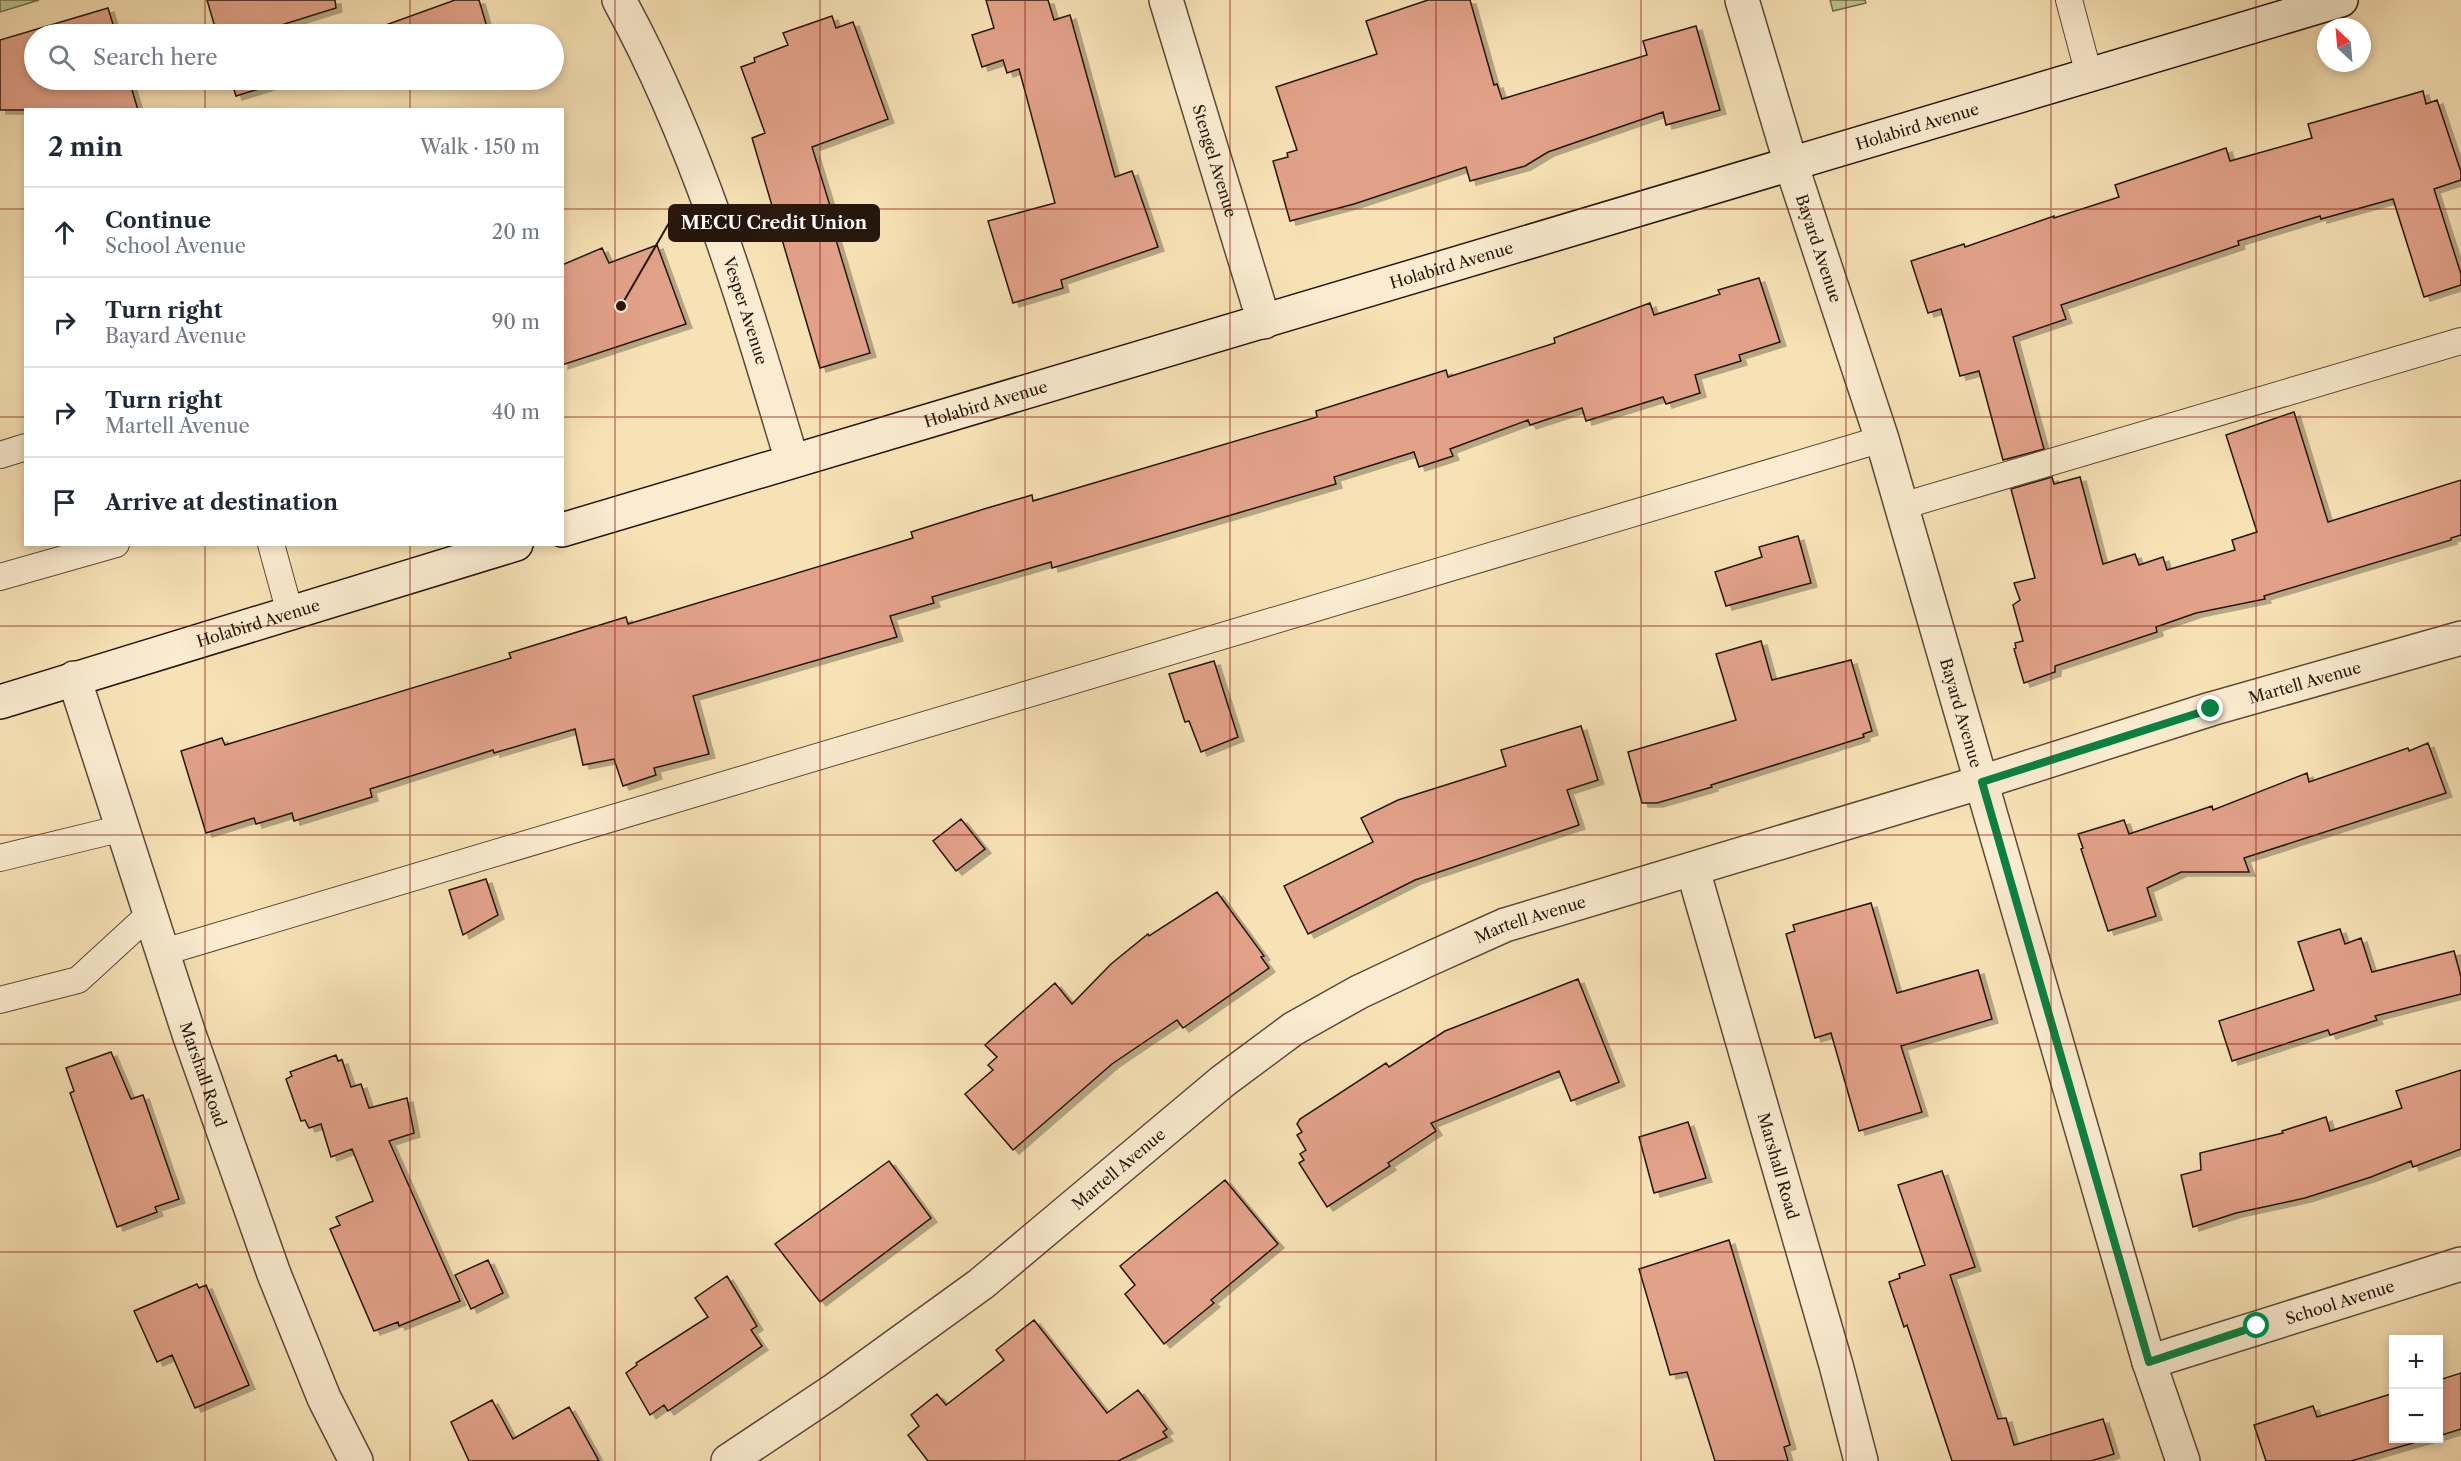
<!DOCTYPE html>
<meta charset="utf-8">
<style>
:root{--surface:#fff;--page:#f2f2f3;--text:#1f2937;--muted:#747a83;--line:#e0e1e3}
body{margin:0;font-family:"Libre Caslon Text",serif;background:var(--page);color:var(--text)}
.controls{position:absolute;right:18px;bottom:18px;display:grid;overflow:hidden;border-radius:0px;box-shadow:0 3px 9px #0003}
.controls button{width:54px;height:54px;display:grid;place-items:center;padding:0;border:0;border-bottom:2px solid var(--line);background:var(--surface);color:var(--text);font:30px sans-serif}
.compass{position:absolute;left:2317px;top:18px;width:54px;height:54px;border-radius:50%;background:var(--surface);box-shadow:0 3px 9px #0003;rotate:334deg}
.stop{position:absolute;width:18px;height:18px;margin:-14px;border:4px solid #0b8043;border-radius:50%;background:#fff}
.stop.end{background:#0b8043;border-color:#fff;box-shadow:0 2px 6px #0008}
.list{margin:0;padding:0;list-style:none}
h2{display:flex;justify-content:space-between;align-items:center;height:78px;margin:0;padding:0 24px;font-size:26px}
h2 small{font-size:20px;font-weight:400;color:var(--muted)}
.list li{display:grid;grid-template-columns:39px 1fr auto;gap:18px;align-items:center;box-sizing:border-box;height:90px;padding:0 24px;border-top:2px solid var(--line)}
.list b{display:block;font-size:22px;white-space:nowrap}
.list p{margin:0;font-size:20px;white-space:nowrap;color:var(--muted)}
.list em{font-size:20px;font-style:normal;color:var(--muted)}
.icon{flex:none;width:33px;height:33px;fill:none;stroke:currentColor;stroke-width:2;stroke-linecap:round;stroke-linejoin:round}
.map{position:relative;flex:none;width:2461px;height:1461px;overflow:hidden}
.search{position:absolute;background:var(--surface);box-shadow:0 3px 9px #0003;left:24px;top:24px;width:540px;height:66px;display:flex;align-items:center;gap:15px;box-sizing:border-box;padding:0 21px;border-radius:33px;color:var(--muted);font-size:22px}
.panel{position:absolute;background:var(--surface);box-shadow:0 3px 9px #0003;left:24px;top:108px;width:540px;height:438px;border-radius:0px}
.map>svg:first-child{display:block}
.green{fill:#bcc38e;stroke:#726c4d;stroke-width:1.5}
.building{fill:#e2a28a;stroke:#27160c;stroke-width:1.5;filter:url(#shadow)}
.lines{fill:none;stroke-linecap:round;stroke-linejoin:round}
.lane-casing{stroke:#5b4936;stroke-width:28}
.street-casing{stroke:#5b4936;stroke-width:36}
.secondary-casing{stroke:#27160c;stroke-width:36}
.lane{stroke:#faecd0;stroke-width:26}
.street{stroke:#faecd0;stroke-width:33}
.secondary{stroke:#faecd0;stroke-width:33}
.route{stroke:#0b8043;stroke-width:8}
.grid{fill:none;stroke:#8f2418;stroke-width:1.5;stroke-opacity:0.55}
.labels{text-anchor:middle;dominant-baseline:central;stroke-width:6;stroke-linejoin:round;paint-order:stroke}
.street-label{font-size:16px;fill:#27160c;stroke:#faecd0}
.leader{fill:none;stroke:#27160c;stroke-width:2}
.callout-dot{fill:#27160c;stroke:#faecd0;stroke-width:2}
.callout{fill:#27160c;stroke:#27160c;stroke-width:2}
.callout-label{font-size:18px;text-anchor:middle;font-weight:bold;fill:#fff}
</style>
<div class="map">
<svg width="2461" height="1461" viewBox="0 0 2461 1461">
<defs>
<filter id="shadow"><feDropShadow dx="6" dy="4" stdDeviation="0" flood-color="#0004"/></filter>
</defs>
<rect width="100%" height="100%" fill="#f7e2b6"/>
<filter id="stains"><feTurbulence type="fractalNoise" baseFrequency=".00333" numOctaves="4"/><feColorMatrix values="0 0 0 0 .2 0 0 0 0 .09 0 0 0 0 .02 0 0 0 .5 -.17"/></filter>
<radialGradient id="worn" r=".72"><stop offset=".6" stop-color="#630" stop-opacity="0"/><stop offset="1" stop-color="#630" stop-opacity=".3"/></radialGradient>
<path class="green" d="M 0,0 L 39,0 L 0,12 Z
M 1830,0 L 1865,0 L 1866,3 L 1833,11 Z"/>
<path class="building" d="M 207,0 L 335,0 L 336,8 L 262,31 L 263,34 L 217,34 Z
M 455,0 L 479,0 L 489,34 L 373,34 L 372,30 Z
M 986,0 L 1048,0 L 1054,20 L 1070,15 L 1115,177 L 1132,171 L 1158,247 L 1061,280 L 1063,288 L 1013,303 L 988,221 L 1055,203 L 1019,69 L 1007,73 L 1003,60 L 982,67 L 972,35 L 994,28 Z
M 1428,0 L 1470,0 L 1494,85 L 1497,84 L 1502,99 L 1647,55 L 1643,41 L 1696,26 L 1720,110 L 1666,125 L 1663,112 L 1548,152 L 1525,166 L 1470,181 L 1466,167 L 1354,204 L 1290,221 L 1273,161 L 1288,157 L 1287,153 L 1297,150 L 1276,87 L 1377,54 L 1366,21 Z
M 108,8 L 116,34 L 34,34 L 34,80 L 129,80 L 138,110 L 0,110 L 0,40 Z
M 832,16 L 836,28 L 853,22 L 888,119 L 812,147 L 831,209 L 827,210 L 870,353 L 820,368 L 752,138 L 765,133 L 741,67 L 755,62 L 754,58 L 788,45 L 783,33 Z
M 231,80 L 277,80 L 278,83 L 236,96 Z
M 2423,91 L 2426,104 L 2437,100 L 2461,172 L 2461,180 L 2434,189 L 2461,274 L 2461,285 L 2424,297 L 2393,199 L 2321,219 L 2320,216 L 2238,241 L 2239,245 L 2061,305 L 2066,319 L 2013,337 L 2044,449 L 2003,460 L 1979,371 L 1960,376 L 1941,309 L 1928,313 L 1911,261 L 1964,244 L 1965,247 L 2054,216 L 2054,218 L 2119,197 L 2115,185 L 2226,148 L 2230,161 L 2312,138 L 2308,124 Z
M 657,245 L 686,324 L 562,365 L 562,265 L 602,248 L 609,263 Z
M 1759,278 L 1780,342 L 1739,355 L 1741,361 L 1695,375 L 1700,393 L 1666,404 L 1663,397 L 1586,421 L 1582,408 L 1530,425 L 1528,420 L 1450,449 L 1453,456 L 1419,467 L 1414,452 L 1334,477 L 1336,484 L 1052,568 L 1051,562 L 932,597 L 934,603 L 890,616 L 897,637 L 693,696 L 709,754 L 654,768 L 656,775 L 623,786 L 614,759 L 583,765 L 575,729 L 494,753 L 493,750 L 370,789 L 372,797 L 294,821 L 292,813 L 256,824 L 254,818 L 206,833 L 181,751 L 222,738 L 225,745 L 511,658 L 509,653 L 626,617 L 628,624 L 913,538 L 911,532 L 984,509 L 1032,495 L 1033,501 L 1317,417 L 1316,411 L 1446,370 L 1448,377 L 1555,343 L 1554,338 L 1650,303 L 1654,315 L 1720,294 L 1718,290 Z
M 2294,412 L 2328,522 L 2461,480 L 2461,535 L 2451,538 L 2451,540 L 2264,596 L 2265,599 L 2196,613 L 2156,627 L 2157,632 L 2055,666 L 2055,672 L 2024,683 L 2014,649 L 2016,648 L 2015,643 L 2023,641 L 2013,605 L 2020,600 L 2014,583 L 2035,578 L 2011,489 L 2052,477 L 2054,484 L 2080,477 L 2103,564 L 2135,554 L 2139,565 L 2163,557 L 2167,570 L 2235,550 L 2232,540 L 2257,532 L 2226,435 Z
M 1798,536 L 1811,583 L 1726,606 L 1715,572 L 1762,557 L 1759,547 Z
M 1761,641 L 1772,680 L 1851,660 L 1872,731 L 1863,734 L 1864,737 L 1711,785 L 1712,787 L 1657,803 L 1642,803 L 1628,752 L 1736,720 L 1716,654 Z
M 1214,661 L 1238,737 L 1201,752 L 1189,721 L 1185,722 L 1169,674 Z
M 1581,726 L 1598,780 L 1567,790 L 1579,825 L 1415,880 L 1308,934 L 1284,886 L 1373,842 L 1361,818 L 1398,800 L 1506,766 L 1501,750 Z
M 2428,743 L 2446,793 L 2244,858 L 2249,872 L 2181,872 L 2147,888 L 2156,916 L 2108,931 L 2081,849 L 2083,848 L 2078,834 L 2124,820 L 2129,834 L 2212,806 L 2213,810 L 2307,773 L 2309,782 L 2408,748 L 2409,751 Z
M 961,819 L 985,849 L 956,871 L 933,841 Z
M 486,879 L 498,915 L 463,935 L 449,890 Z
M 1217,892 L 1264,956 L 1261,957 L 1269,968 L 1183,1028 L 1177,1020 L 1112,1064 L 1013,1150 L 965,1094 L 993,1070 L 988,1065 L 997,1057 L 985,1045 L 1055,983 L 1072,1004 L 1111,964 L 1148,934 L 1149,936 Z
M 1871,903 L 1897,993 L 1978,970 L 1992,1019 L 1901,1046 L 1922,1112 L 1859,1131 L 1831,1033 L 1815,1038 L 1786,934 L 1795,931 L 1793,925 Z
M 2340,929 L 2345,944 L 2361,938 L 2372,972 L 2454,951 L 2461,977 L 2461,994 L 2375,1016 L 2377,1020 L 2330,1035 L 2328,1030 L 2232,1061 L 2219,1021 L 2314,990 L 2298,942 Z
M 1578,979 L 1619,1082 L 1571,1101 L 1559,1071 L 1431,1123 L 1436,1131 L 1388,1163 L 1390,1166 L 1327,1207 L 1299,1163 L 1304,1160 L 1300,1154 L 1306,1150 L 1297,1135 L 1302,1132 L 1297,1124 L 1300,1119 L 1386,1063 L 1389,1067 L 1445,1031 Z
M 111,1052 L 131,1099 L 143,1095 L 179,1199 L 155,1207 L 157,1212 L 117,1227 L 70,1093 L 74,1091 L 66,1068 Z
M 336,1055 L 338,1061 L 342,1060 L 351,1087 L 361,1084 L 369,1108 L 407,1098 L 414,1133 L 389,1141 L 460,1301 L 399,1326 L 398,1322 L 374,1331 L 330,1229 L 340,1225 L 336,1217 L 373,1201 L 352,1149 L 331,1157 L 321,1124 L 309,1128 L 305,1120 L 301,1121 L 286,1079 L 292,1076 L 290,1072 Z
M 2461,1070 L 2461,1149 L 2413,1167 L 2411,1161 L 2371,1177 L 2305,1198 L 2236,1213 L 2193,1227 L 2181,1175 L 2201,1170 L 2200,1153 L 2283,1133 L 2282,1131 L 2326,1117 L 2330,1131 L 2402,1108 L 2396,1091 Z
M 1688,1122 L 1706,1178 L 1654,1193 L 1639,1137 Z
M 889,1161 L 931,1218 L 820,1302 L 775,1244 Z
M 1942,1171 L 1975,1267 L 1950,1275 L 1998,1419 L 2006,1418 L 2014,1445 L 2103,1419 L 2114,1454 L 2091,1461 L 1952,1461 L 1907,1325 L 1904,1327 L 1889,1282 L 1900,1278 L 1899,1274 L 1925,1265 L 1898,1185 Z
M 1225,1180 L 1278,1244 L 1211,1300 L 1214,1303 L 1164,1344 L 1125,1294 L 1135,1285 L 1120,1266 Z
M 1729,1240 L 1790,1445 L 1784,1447 L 1788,1461 L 1715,1461 L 1687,1372 L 1670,1375 L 1639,1269 Z
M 488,1260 L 503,1293 L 471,1309 L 455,1275 Z
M 727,1276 L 757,1326 L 751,1330 L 762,1346 L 668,1411 L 664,1405 L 650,1415 L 626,1373 L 637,1365 L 636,1363 L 708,1317 L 695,1298 Z
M 197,1284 L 199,1288 L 206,1285 L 249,1385 L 195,1408 L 172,1355 L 157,1362 L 134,1311 Z
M 1034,1320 L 1107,1413 L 1138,1390 L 1167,1429 L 1163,1432 L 1167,1437 L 1118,1461 L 928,1461 L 908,1435 L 919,1426 L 911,1415 L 937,1394 L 946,1405 L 1004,1360 L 996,1350 Z
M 2461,1373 L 2461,1429 L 2439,1436 L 2439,1380 Z
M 2394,1393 L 2394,1438 L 2430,1438 L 2351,1461 L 2266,1461 L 2254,1425 L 2313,1406 L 2317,1417 Z
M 492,1400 L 513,1439 L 569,1407 L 599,1461 L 469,1461 L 451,1422 Z"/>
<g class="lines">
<g class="lane-casing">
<path id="lane" d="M 2069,0 L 2089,75
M 0,455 L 26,447
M 1902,506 L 2461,341
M 271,544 L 290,613
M 0,577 L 116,544
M 0,858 L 123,828
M 164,952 L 1882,439
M 0,1000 L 78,980 L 151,913"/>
</g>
<g class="street-casing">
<g id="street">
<path id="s1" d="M 619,0 C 698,144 745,304 792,461"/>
<path id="s2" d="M 1166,0 L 1264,322"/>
<path id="s3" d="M 1742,0 L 1791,164 L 1882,439 L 2149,1362 L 2183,1461"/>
<path id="s4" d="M 74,678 L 189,1034 L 274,1274 L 324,1398 L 356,1461"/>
<path id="s5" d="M 1693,870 L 1836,1365 L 1861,1461"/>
<path id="s6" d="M 2149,1362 L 2461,1264"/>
<path id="s7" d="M 728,1461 L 833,1391 L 981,1284 L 1223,1081 L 1293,1029 L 1359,992 L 1427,960 L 1505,925 L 1982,782 L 2211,709 L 2461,638"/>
</g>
</g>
<g class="secondary-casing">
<g id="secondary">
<path id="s8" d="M 562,530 L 2341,0"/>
<path id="s9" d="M 0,702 L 516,544"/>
</g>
</g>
<use href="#lane" class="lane"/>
<use href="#street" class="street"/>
<use href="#secondary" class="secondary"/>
</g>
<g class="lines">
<path class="route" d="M 2211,709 L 1982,782 L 2149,1362 L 2257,1326"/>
</g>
<path class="grid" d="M 205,0 L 205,34M 410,0 L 410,34M 615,0 L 615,1461M 820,0 L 820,1461M 1025,0 L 1025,1461M 1230,0 L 1230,1461M 1436,0 L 1436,1461M 1641,0 L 1641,1461M 1846,0 L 1846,1461M 2051,0 L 2051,1461M 2256,0 L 2256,1461M 205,80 L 205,110M 410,80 L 410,110M 0,209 L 26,209M 562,209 L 2461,209M 0,417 L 26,417M 562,417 L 2461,417M 205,544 L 205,1461M 410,544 L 410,1461M 0,626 L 2461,626M 0,835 L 2461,835M 0,1044 L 2461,1044M 0,1252 L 2461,1252"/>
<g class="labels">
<g class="street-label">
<text stroke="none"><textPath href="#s8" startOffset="1414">Holabird Avenue</textPath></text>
<text stroke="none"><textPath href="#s2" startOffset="168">Stengel Avenue</textPath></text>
<text stroke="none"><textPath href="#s3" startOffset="260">Bayard Avenue</textPath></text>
<text stroke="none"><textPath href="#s8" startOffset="928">Holabird Avenue</textPath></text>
<text stroke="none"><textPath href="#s1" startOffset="336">Vesper Avenue</textPath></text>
<text stroke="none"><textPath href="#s8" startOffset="442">Holabird Avenue</textPath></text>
<text stroke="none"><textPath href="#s9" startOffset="270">Holabird Avenue</textPath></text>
<text stroke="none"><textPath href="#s7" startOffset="1784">Martell Avenue</textPath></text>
<text stroke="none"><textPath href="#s3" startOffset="746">Bayard Avenue</textPath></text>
<text stroke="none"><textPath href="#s7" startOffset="974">Martell Avenue</textPath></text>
<text stroke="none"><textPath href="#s4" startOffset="417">Marshall Road</textPath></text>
<text stroke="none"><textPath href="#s5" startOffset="308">Marshall Road</textPath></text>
<text stroke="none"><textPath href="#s7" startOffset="488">Martell Avenue</textPath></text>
<text stroke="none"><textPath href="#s6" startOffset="200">School Avenue</textPath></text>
</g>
</g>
<path class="leader" d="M621 306L669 223"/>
<circle class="callout-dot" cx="621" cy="306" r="6"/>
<rect class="callout" x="669" y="205" width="210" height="36" rx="6"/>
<g class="callout-label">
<text x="774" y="229">MECU Credit Union</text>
</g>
<rect width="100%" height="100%" filter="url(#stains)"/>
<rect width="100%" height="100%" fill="url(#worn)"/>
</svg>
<div class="controls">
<button>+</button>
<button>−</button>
</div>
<svg class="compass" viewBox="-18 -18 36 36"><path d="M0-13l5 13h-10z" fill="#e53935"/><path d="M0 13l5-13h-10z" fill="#747a83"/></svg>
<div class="stop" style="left:2257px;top:1326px"></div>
<div class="stop end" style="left:2211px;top:709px"></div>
<div class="search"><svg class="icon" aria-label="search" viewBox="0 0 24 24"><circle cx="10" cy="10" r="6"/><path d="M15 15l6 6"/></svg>Search here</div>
<section class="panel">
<h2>2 min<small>Walk · 150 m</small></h2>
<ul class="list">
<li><svg class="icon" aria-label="ahead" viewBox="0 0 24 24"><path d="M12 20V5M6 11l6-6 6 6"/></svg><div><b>Continue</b><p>School Avenue</p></div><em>20 m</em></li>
<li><svg class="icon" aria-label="right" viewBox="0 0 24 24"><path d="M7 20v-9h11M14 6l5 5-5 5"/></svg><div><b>Turn right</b><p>Bayard Avenue</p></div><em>90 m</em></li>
<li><svg class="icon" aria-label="right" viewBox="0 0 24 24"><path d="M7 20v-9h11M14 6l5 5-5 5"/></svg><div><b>Turn right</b><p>Martell Avenue</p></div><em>40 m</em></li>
<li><svg class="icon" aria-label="arrive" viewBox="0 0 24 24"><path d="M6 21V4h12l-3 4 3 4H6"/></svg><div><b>Arrive at destination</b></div></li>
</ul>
</section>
</div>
